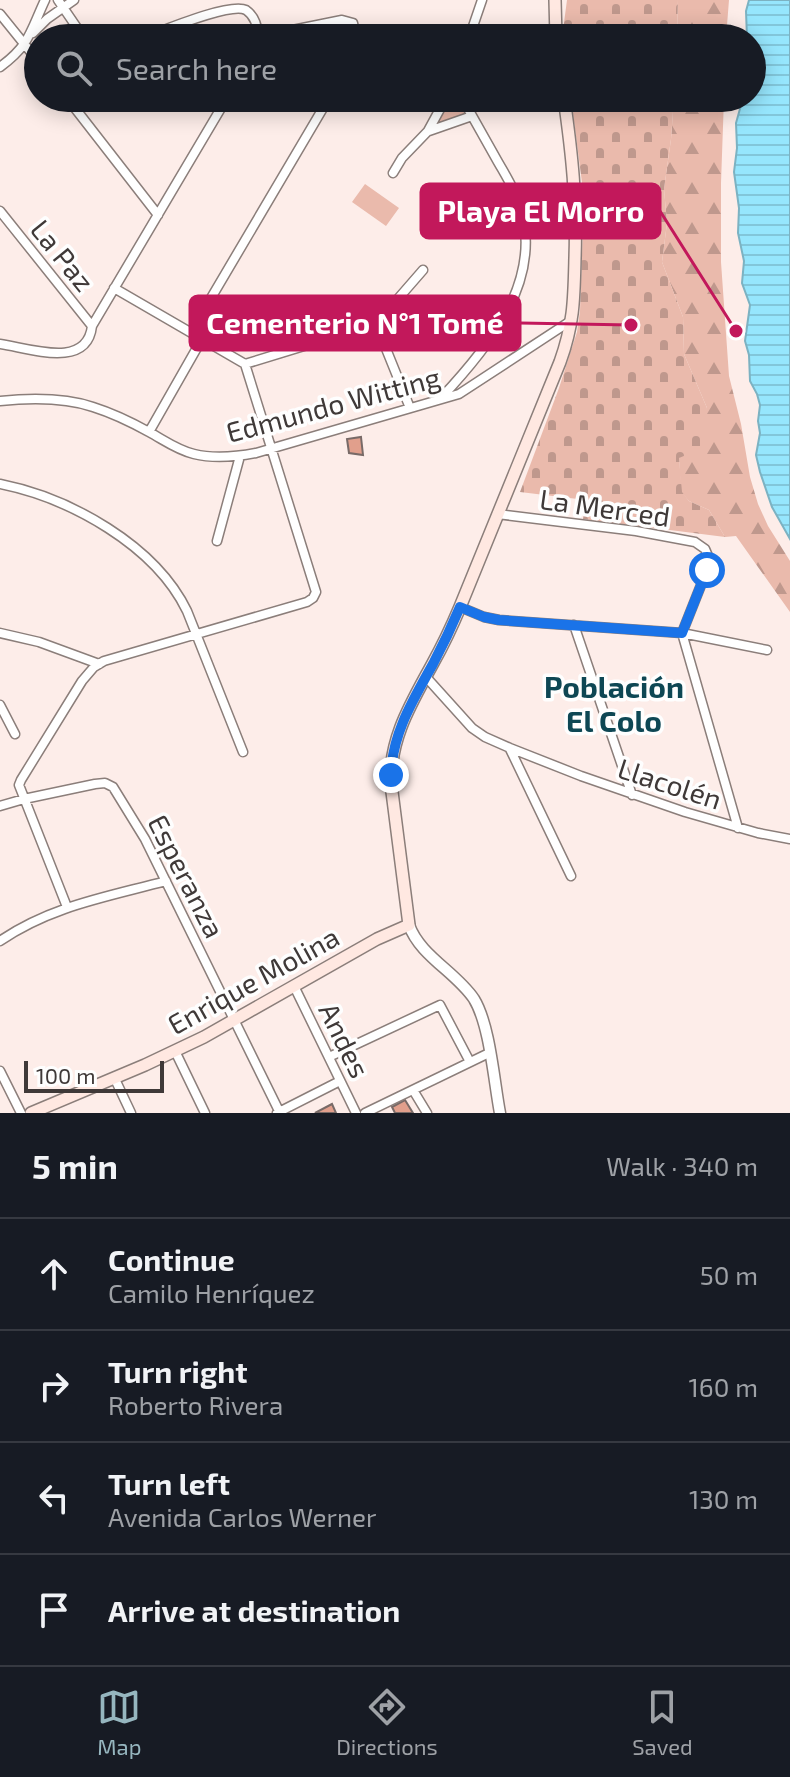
<!DOCTYPE html>
<meta charset="utf-8">
<style>
:root{--surface:#171b24;--page:#242831;--text:#f1f3f6;--muted:#9ea1a6;--line:#363941;--accent:#96b6bf}
body{margin:0;font-family:"Exo 2",sans-serif;background:var(--page);color:var(--text)}
.scale{position:absolute;left:24px;bottom:20px;width:140px;box-sizing:border-box;padding-left:8px;border:4px solid #3f3938;border-top:0;font-size:22px;line-height:28px;white-space:nowrap;color:#3f3938;-webkit-text-stroke:6px #fefefe;paint-order:stroke}
.stop{position:absolute;width:24px;height:24px;margin:-18px;border:6px solid #1a73e8;border-radius:50%;background:#fff}
.stop.end{background:#1a73e8;border-color:#fff;box-shadow:0 2px 8px #0008}
.list{margin:0;padding:0;list-style:none}
h2{display:flex;justify-content:space-between;align-items:center;height:104px;margin:0;padding:0 32px;font-size:34px}
h2 small{font-size:26px;font-weight:400;color:var(--muted)}
.list li{display:grid;grid-template-columns:52px 1fr auto;gap:24px;align-items:center;box-sizing:border-box;height:112px;padding:0 32px;border-top:2px solid var(--line)}
.list b{display:block;font-size:30px;white-space:nowrap}
.list p{margin:0;font-size:26px;white-space:nowrap;color:var(--muted)}
.list em{font-size:26px;font-style:normal;color:var(--muted)}
.icon{flex:none;width:44px;height:44px;fill:none;stroke:currentColor;stroke-width:2;stroke-linecap:round;stroke-linejoin:round}
.map{position:relative;flex:none;width:790px;height:1113px;overflow:hidden}
.search{position:absolute;background:var(--surface);box-shadow:0 4px 20px #0003;left:24px;right:24px;top:24px;height:88px;display:flex;align-items:center;gap:20px;box-sizing:border-box;padding:0 28px;border-radius:44px;color:var(--muted);font-size:30px}
.sheet{height:552px;background:var(--surface)}
nav{display:flex;justify-content:space-around;align-items:center;box-sizing:border-box;height:112px;border-top:2px solid var(--line);background:var(--surface);font-size:22px;color:var(--muted)}
nav a{display:grid;justify-items:center;gap:4px}
nav .on{color:var(--accent)}
.map>svg:first-child{display:block}
.grass{fill:#eabaac}
.forest{fill:url(#forest-firs)}
.cemetery{fill:url(#cemetery-stones)}
.water{fill:url(#water-rules);stroke:#7cb2c2;stroke-width:2}
.building{fill:#e19f8c;stroke:#786a67;stroke-width:2}
.lines{fill:none;stroke-linecap:round;stroke-linejoin:round}
.minor-casing{stroke:#8b7e7a;stroke-width:11}
.tertiary-casing{stroke:#8b7e7a;stroke-width:13}
.secondary-casing{stroke:#8b7e7a;stroke-width:14}
.minor{stroke:#fff;stroke-width:8}
.tertiary{stroke:#fff;stroke-width:10}
.secondary{stroke:#ffe8e1;stroke-width:11}
.route{stroke:#1a73e8;stroke-width:10}
.labels{text-anchor:middle;dominant-baseline:central;stroke-width:7;stroke-linejoin:round;paint-order:stroke}
.street-label{font-size:28px;fill:#3f3938;stroke:#fefefe}
.neighbourhood-label{font-size:30px;font-weight:bold;fill:#0e4754;stroke:#fefefe}
.leader{fill:none;stroke:#c2185b;stroke-width:3}
.callout-dot{fill:#c2185b;stroke:#fefefe;stroke-width:3}
.callout{fill:#c2185b;stroke:#c2185b;stroke-width:3}
.callout-label{font-size:30px;text-anchor:middle;font-weight:bold;fill:#fff}
</style>
<div class="map">
<svg width="790" height="1113" viewBox="0 0 790 1113">
<defs>
<pattern id="forest-firs" width="22" height="20" patternUnits="userSpaceOnUse" patternTransform="scale(2)"><rect width="22" height="20" fill="#eabaac"/><path d="M5 1l3.5 6h-7zM16 11l3.5 6h-7z" fill="#bf988d"/></pattern>
<pattern id="cemetery-stones" width="16" height="16" patternUnits="userSpaceOnUse" patternTransform="scale(2)"><rect width="16" height="16" fill="#eabaac"/><path d="M2 7V4a2 2 0 0 1 4 0v3zM10 15v-3a2 2 0 0 1 4 0v3z" fill="#bf988d"/></pattern>
<pattern id="water-rules" width="6" height="5" patternUnits="userSpaceOnUse" patternTransform="scale(2)"><rect width="6" height="5" fill="#96e6fd"/><path d="M0 2.5h6" fill="none" stroke="#82c6da"/></pattern>
</defs>
<rect width="100%" height="100%" fill="#fdede9"/>
<path class="grass" d="M 449,98 L 456,98 L 467,114 L 437,126 L 434,123 Z
M 365,184 L 399,208 L 386,226 L 352,202 Z"/>
<path class="forest" d="M 678,0 L 729,0 L 726,38 L 677,38 Z
M 674,98 L 724,98 L 721,183 L 721,262 L 729,376 L 741,424 L 750,477 L 758,504 L 768,526 L 790,561 L 790,612 L 736,536 L 725,537 L 709,510 L 689,501 L 681,492 L 679,458 L 707,408 L 684,354 L 683,317 L 662,262 L 667,223 L 664,189 L 671,139 Z"/>
<path class="cemetery" d="M 567,0 L 678,0 L 677,38 L 564,38 L 563,30 Z
M 571,98 L 674,98 L 671,139 L 664,189 L 667,223 L 662,262 L 683,317 L 684,354 L 707,408 L 703,448 L 679,458 L 682,492 L 689,501 L 709,510 L 725,537 L 583,519 L 586,500 L 520,492 L 559,388 L 577,332 L 580,311 L 584,198 Z"/>
<path class="water" d="M 749,0 L 790,0 L 790,539 L 772,507 L 760,472 L 756,455 L 760,433 L 758,421 L 760,405 L 757,394 L 750,381 L 749,355 L 745,341 L 750,305 L 742,283 L 744,261 L 738,233 L 739,208 L 734,172 L 737,148 L 736,123 L 743,98 L 752,98 L 752,38 L 747,38 L 746,11 Z"/>
<path class="building" d="M 361,437 L 363,455 L 349,453 L 347,439 Z
M 405,1100 L 413,1113 L 395,1113 L 392,1107 Z
M 332,1104 L 336,1113 L 315,1113 Z"/>
<g class="lines">
<g class="minor-casing">
<path id="minor" d="M 58,0 L 84,38
M 0,14 L 38,61
M 33,33 L 47,19 L 74,0
M 258,37 L 342,20 L 353,23 L 356,38
M 143,38 C 162,31 230,2 246,10 C 255,16 258,28 258,38
M 469,38 L 482,0
M 0,67 C 30,45 30,32 45,0
M 67,98 L 158,215
M 429,131 L 472,116
M 393,173 L 402,158 L 428,131 L 446,98
M 0,211 L 92,326
M 376,324 L 410,408
M 191,332 L 329,98
M 0,344 C 29,348 87,370 92,326 L 227,98
M 245,364 L 376,324 L 423,270
M 440,399 C 488,348 544,281 520,206 C 515,190 506,176 498,162 C 486,141 474,119 462,98
M 0,401 C 30,398 63,397 93,407 C 112,413 131,422 149,432 C 164,440 177,450 194,454 C 214,459 235,457 256,453 L 459,394 L 572,320
M 149,432 L 202,339
M 0,484 C 70,498 155,545 187,611 L 243,752
M 497,514 L 636,531 L 695,542 L 705,549 L 708,556 L 707,570 L 682,633 L 738,828
M 217,541 L 240,456
M 460,607 L 484,617 L 499,620 L 682,633 L 767,650
M 574,625 L 632,795
M 0,633 L 39,642 L 99,664
M 426,677 L 472,728 L 485,737 L 510,748 L 581,776 L 685,812 L 758,833 L 790,839
M 0,705 L 15,734
M 510,749 L 571,876
M 0,806 L 24,799 L 95,784 L 105,783 L 113,787 L 145,839 L 280,1113
M 67,907 L 19,785 L 21,780 L 82,681 L 94,667 L 104,661 L 307,602 L 313,598 L 316,592 L 245,364 L 114,288
M 0,941 C 51,906 107,897 166,881
M 294,986 L 356,1113
M 175,1051 L 205,1113
M 329,1057 L 440,1005 L 470,1062
M 0,1071 L 21,1113
M 114,1077 L 131,1113
M 413,1090 L 427,1113
M 277,1113 L 340,1081
M 365,1113 L 489,1053"/>
</g>
<g class="tertiary-casing">
<path id="tertiary" d="M 409,925 C 420,956 456,972 474,999 C 490,1025 494,1082 500,1113"/>
</g>
<g class="secondary-casing">
<path id="secondary" d="M 555,0 L 556,38
M 31,1113 L 145,1065 L 204,1037 L 377,939 L 409,925 L 391,784 C 389,738 412,702 433,663 C 443,645 452,626 460,607 L 560,362 C 574,323 574,299 575,258 C 577,201 572,154 564,98"/>
</g>
<use href="#minor" class="minor"/>
<use href="#tertiary" class="tertiary"/>
<use href="#secondary" class="secondary"/>
</g>
<g class="lines">
<path class="route" d="M 391,775 C 392,734 413,700 433,664 C 443,645 452,626 460,607 L 484,617 L 499,620 L 682,633 L 707,570"/>
</g>
<g class="labels">
<g class="street-label">
<text transform="translate(63 255) rotate(51)">La Paz</text>
<text transform="translate(333 404) rotate(-15)">Edmundo Witting</text>
<text transform="translate(605 507) rotate(8)">La Merced</text>
<text transform="translate(670 783) rotate(18)">Llacolén</text>
<text transform="translate(187 876) rotate(63)">Esperanza</text>
<text transform="translate(253 980) rotate(-29)">Enrique Molina</text>
<text transform="translate(345 1040) rotate(64)">Andes</text>
</g>
<g class="neighbourhood-label">
<text x="614" y="686">Población<tspan x="614" dy="34">El Colo</tspan></text>
</g>
</g>
<path class="leader" d="M736 331L660 211M631 325L520 323"/>
<g class="callout-dot">
<circle cx="736" cy="331" r="8"/>
<circle cx="631" cy="325" r="8"/>
</g>
<g class="callout">
<rect x="421" y="184" width="239" height="54" rx="8"/>
<rect x="190" y="296" width="330" height="54" rx="8"/>
</g>
<g class="callout-label">
<text x="541" y="222">Playa El Morro</text>
<text x="355" y="334">Cementerio N°1 Tomé</text>
</g>
</svg>
<div class="scale">100 m</div>
<div class="stop" style="left:707px;top:570px"></div>
<div class="stop end" style="left:391px;top:775px"></div>
<div class="search"><svg class="icon" aria-label="search" viewBox="0 0 24 24"><circle cx="10" cy="10" r="6"/><path d="M15 15l6 6"/></svg>Search here</div>
</div>
<section class="sheet">
<h2>5 min<small>Walk · 340 m</small></h2>
<ul class="list">
<li><svg class="icon" aria-label="ahead" viewBox="0 0 24 24"><path d="M12 20V5M6 11l6-6 6 6"/></svg><div><b>Continue</b><p>Camilo Henríquez</p></div><em>50 m</em></li>
<li><svg class="icon" aria-label="right" viewBox="0 0 24 24"><path d="M7 20v-9h11M14 6l5 5-5 5"/></svg><div><b>Turn right</b><p>Roberto Rivera</p></div><em>160 m</em></li>
<li><svg class="icon" aria-label="left" viewBox="0 0 24 24"><path d="M17 20v-9H6M10 6l-5 5 5 5"/></svg><div><b>Turn left</b><p>Avenida Carlos Werner</p></div><em>130 m</em></li>
<li><svg class="icon" aria-label="arrive" viewBox="0 0 24 24"><path d="M6 21V4h12l-3 4 3 4H6"/></svg><div><b>Arrive at destination</b></div></li>
</ul>
</section>
<nav>
<a class="on"><svg class="icon" aria-label="map" viewBox="0 0 24 24"><path d="M3 6l6-2 6 2 6-2v14l-6 2-6-2-6 2zM9 4v14M15 6v14"/></svg>Map</a>
<a><svg class="icon" aria-label="directions" viewBox="0 0 24 24"><path d="M12 3l9 9-9 9-9-9zM9 14v-3h6M13 9l2 2-2 2"/></svg>Directions</a>
<a><svg class="icon" aria-label="saved" viewBox="0 0 24 24"><path d="M7 4h10v16l-5-4-5 4z"/></svg>Saved</a>
</nav>
